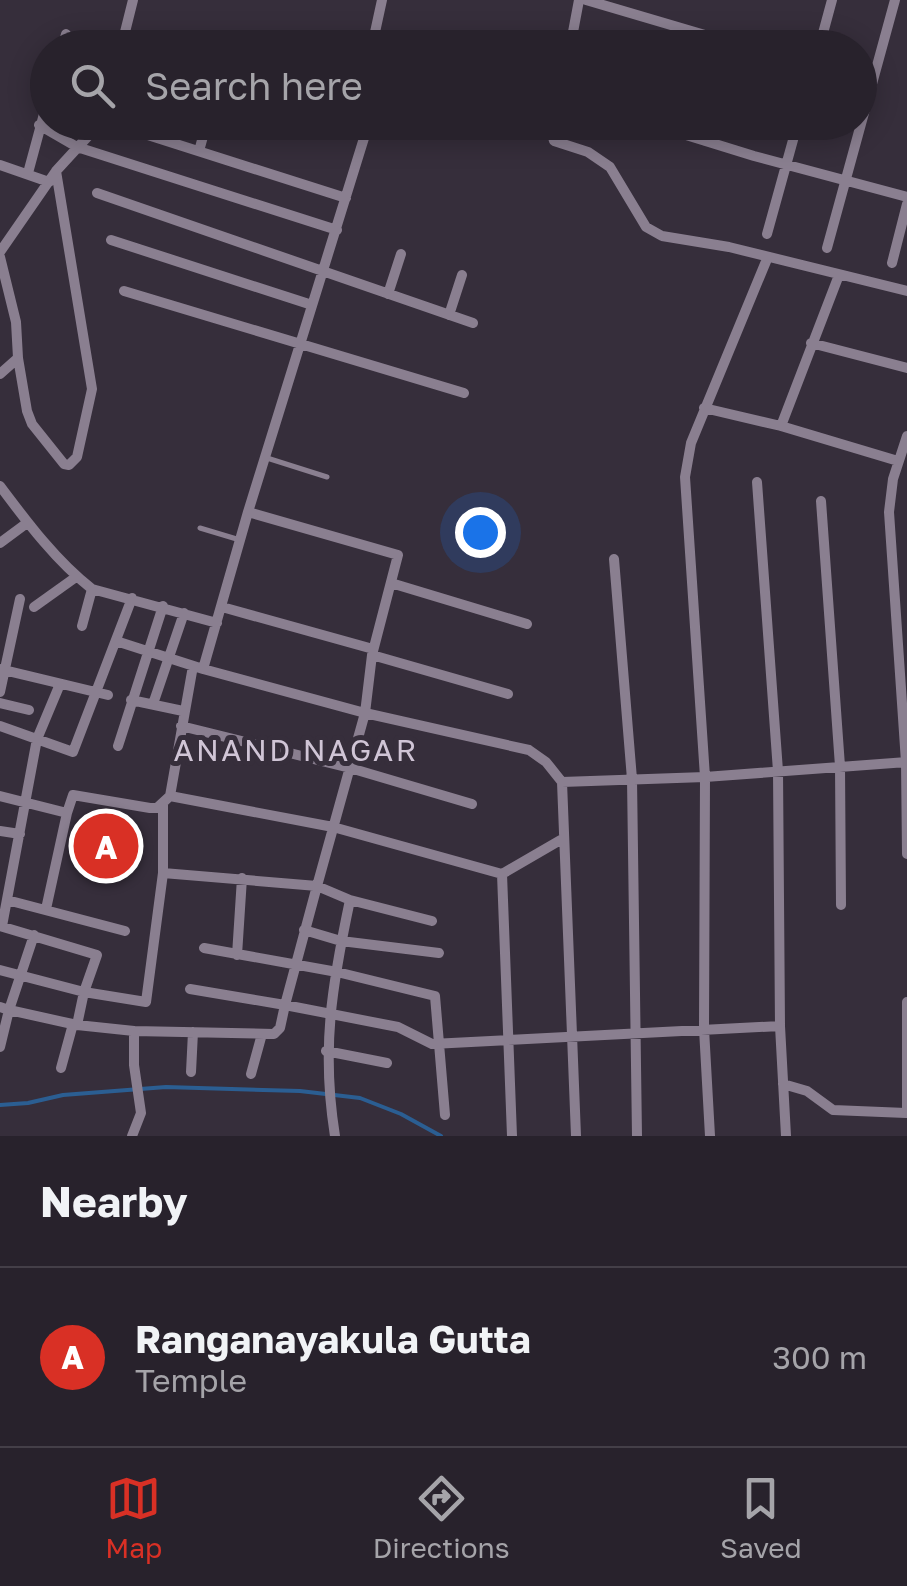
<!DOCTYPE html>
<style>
:root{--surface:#28222c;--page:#302a34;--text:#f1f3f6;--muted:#a5a4a9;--line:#443f48;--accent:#d93025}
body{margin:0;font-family:"Golos Text",sans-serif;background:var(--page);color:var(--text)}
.you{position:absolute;left:480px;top:532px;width:35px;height:35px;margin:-25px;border:8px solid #fff;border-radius:50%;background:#1a73e8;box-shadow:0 0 0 15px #1a73e833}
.badge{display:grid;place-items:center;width:65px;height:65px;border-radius:50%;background:var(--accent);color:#fff;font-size:32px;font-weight:700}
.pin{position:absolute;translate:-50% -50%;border:5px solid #fff;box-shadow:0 2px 10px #0006}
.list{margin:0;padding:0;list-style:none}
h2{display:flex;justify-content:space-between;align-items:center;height:130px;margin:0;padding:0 40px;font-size:42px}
h2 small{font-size:32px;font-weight:400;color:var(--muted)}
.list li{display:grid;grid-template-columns:65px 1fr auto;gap:30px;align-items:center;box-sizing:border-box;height:180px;padding:0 40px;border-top:2px solid var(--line)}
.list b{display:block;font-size:38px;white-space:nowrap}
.list p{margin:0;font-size:32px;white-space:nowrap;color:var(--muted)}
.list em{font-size:32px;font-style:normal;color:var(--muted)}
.icon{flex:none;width:55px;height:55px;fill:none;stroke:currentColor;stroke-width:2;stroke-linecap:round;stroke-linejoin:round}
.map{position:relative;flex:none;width:907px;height:1136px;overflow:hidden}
.search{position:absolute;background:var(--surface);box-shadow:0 5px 25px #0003;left:30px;right:30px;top:30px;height:110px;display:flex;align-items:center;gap:25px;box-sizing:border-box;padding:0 35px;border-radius:55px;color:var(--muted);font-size:38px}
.sheet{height:310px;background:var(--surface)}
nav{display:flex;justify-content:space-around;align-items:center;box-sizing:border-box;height:140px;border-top:2px solid var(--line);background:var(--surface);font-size:28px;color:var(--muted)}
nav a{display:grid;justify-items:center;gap:5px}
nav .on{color:var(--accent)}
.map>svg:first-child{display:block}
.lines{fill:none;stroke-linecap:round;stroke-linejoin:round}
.stream{stroke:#2b5e92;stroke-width:4}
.service{stroke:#8a7f90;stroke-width:5}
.minor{stroke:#8a7f90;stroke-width:10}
.labels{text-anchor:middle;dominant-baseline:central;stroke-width:10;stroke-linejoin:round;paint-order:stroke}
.neighbourhood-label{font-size:30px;letter-spacing:2.5px;fill:#d0c5d6;stroke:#362e3b}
</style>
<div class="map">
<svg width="907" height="1136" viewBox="0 0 907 1136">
<rect width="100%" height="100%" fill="#362e3b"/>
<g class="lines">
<path class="stream" d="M 0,1105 L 28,1103 L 63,1095 L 166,1087 L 300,1091 L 360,1098 L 401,1114 L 441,1136"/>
<path class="service" d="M 267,458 L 327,477
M 200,528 L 240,540"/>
<path class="minor" d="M 586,0 L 749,48
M 62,48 L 66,34
M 121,48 L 133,0
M 376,48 L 372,46 L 382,0
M 570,48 L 579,0
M 819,48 L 832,0
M 107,122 L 346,198
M 553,122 L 551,130 L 554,141 L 588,152 L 610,167 L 646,227 L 662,236 L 729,247 L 907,291
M 644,122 L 754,156 L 907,197
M 39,125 L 77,147 L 337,230
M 199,151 L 207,122
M 0,165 L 49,182
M 28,173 L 48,99
M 97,193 L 473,323
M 767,234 L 798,122
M 111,240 L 312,305
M 827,248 L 895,0
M 0,252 L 56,171 L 101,122
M 0,257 L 16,322 L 18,358 L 27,411 L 32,424 L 64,464 L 69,465 L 77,457 L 92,389 L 56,171
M 892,263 L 907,204
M 124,291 L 464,393
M 388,294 L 401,254
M 449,315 L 462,275
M 811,343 L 907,368
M 0,374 L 18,358
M 704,408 L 781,426 L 898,461
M 781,426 L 839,275
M 907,436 L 893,479 L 889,512 L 906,762 L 907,854
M 757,482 L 778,771 L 780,1026 L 786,1136
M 0,486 C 27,522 56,561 92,589 L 217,623
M 821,501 L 840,766 L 841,905
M 248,512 L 398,555 L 372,655
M 0,543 L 27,523
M 614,559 L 632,779 L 637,1136
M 391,583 L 527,624
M 34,607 L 76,577
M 222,607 L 373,649
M 82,626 L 92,589
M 116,641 L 203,669 L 365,713 L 317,886 L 350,900 C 332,985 321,1049 335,1136
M 0,669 L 108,695
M 203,669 L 248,512 L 369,122
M 0,692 L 20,599
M 508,694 L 372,655 L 365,713 L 529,750 L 546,762 L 562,782 L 576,1136
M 131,700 L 183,711
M 0,703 L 29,710
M 153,704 L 184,613
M 0,726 L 73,752 L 132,598
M 181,726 L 350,768 L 472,804
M 118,746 L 163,606
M 562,782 L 705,777 L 907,762
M 0,796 L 67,813 L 46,909
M 170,796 L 333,827 L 502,874
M 67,813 L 73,795 L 150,808 L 157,808 L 170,796 L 193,666
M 0,831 L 20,834
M 163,873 L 317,886 L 285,1005 L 190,989
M 7,900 L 125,931
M 350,900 L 432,921
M 0,926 L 97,955 L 84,992 L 77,1025
M 2,926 L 37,739 L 60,684
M 304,930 L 341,941 L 439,953
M 204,948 L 337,972 L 435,996 L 445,1115
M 237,955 L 242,878
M 0,970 L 84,992 L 146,1002 L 163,873 L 163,803
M 907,1002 L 907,1113
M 0,1007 L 9,1010 L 34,935
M 134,1031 L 274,1034 L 280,1028 L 285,1005 L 398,1027 L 432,1044 L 780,1026
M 0,1047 L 9,1010 L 77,1025 L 134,1031 L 134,1065 L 141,1113 L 132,1136
M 326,1051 L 387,1063
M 61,1068 L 73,1024
M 191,1072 L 193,1032
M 251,1074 L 262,1034
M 783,1084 L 807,1091 L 833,1110 L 906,1113
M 512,1136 L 502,874 L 564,838
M 710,1136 L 704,1029 L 705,777 L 685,477 L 691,443 L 767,259"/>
</g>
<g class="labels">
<g class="neighbourhood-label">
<text x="296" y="750">ANAND NAGAR</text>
</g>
</g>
</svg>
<div class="you"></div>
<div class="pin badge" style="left:106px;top:846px">A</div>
<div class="search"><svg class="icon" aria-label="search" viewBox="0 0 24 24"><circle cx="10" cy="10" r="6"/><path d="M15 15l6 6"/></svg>Search here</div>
</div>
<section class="sheet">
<h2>Nearby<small></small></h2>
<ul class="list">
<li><span class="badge">A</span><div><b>Ranganayakula Gutta</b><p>Temple</p></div><em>300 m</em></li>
</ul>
</section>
<nav>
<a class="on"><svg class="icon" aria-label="map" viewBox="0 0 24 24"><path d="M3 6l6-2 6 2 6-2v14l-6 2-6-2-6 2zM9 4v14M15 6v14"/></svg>Map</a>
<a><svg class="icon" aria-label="directions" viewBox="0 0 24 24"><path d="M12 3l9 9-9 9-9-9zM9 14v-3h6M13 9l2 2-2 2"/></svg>Directions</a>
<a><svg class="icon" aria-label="saved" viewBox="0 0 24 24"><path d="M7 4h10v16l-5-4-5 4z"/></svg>Saved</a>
</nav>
